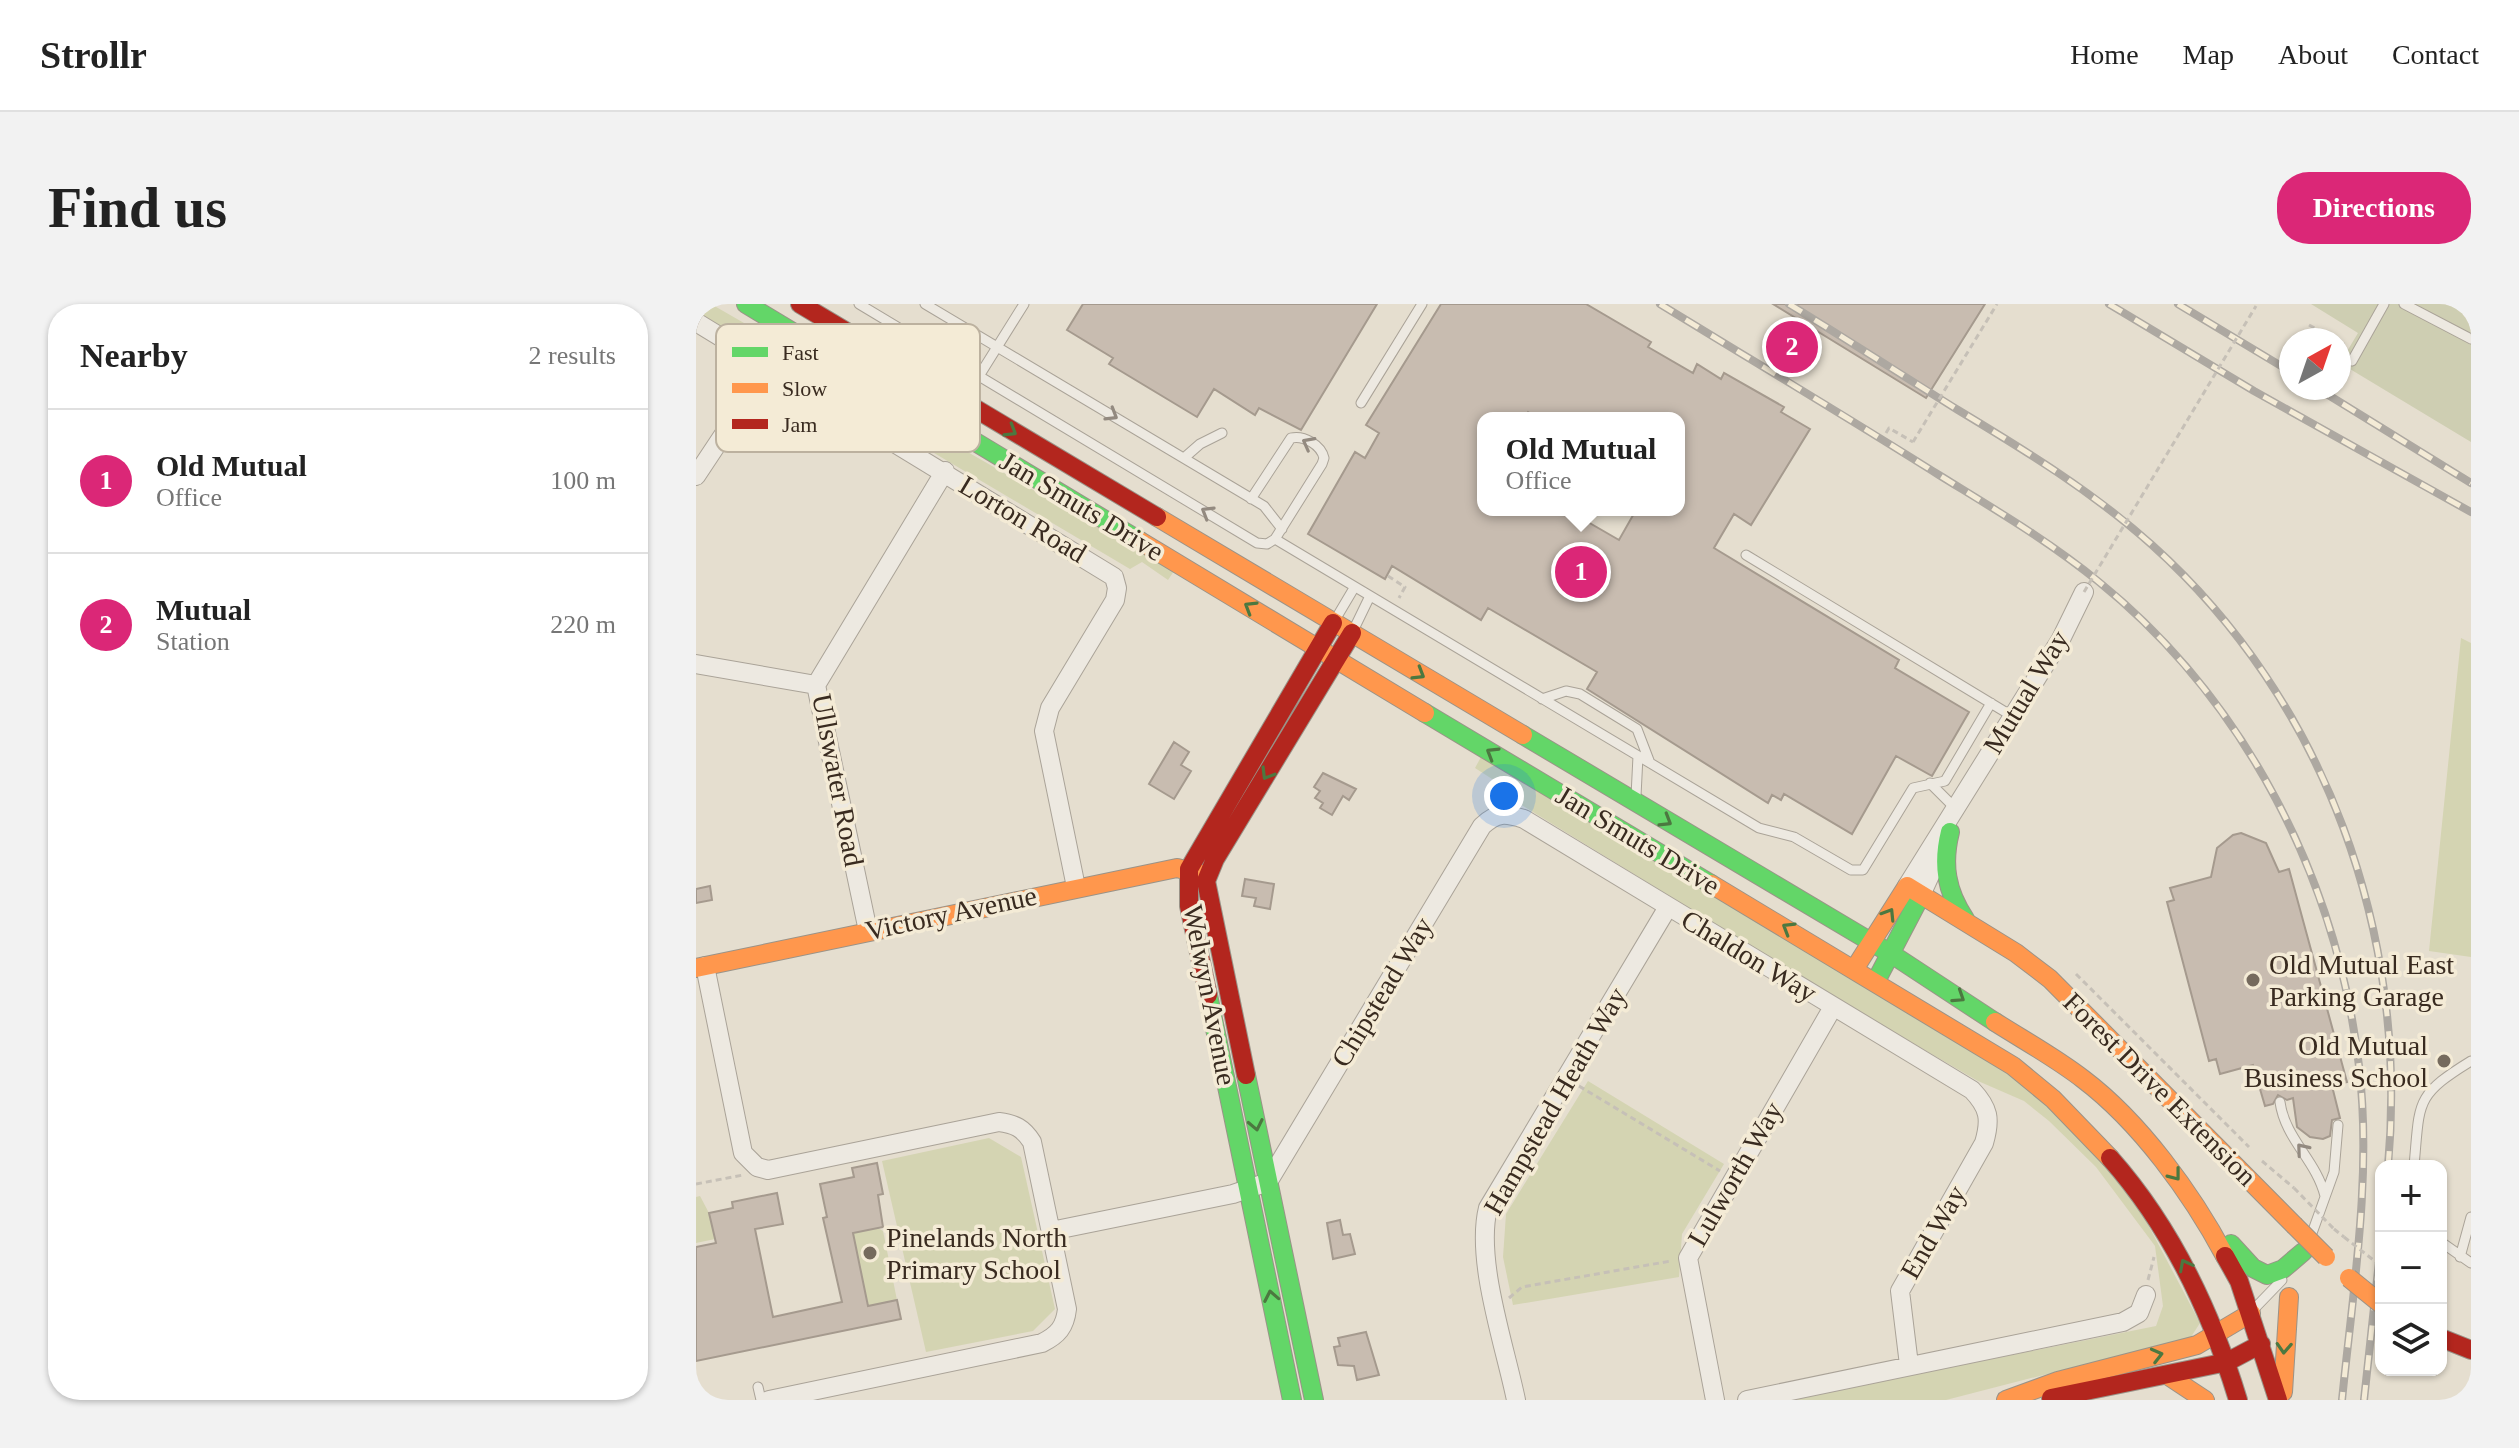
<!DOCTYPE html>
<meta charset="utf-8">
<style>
:root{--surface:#fff;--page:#f2f2f2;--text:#222;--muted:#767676;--line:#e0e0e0;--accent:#db2777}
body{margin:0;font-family:"Times New Roman",serif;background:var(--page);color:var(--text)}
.controls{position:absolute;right:24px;bottom:24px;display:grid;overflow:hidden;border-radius:16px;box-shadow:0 2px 6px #0004}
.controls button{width:72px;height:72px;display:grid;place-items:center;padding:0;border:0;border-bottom:2px solid var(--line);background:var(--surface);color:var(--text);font:40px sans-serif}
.compass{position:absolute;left:1583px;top:24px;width:72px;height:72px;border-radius:50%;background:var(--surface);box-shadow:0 2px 6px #0004;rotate:40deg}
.you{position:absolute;left:808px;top:492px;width:28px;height:28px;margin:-20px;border:6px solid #fff;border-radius:50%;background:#1a73e8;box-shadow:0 0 0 12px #1a73e833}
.badge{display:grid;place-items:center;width:52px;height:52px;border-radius:50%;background:var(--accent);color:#fff;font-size:26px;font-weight:700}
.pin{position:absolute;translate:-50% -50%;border:4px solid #fff;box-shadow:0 2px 8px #0006}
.popup{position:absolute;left:781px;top:108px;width:208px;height:104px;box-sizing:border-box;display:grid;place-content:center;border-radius:16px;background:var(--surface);filter:drop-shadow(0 2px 6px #0005);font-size:26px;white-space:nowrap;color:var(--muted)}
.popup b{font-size:30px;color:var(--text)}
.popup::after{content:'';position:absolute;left:50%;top:100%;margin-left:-16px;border:16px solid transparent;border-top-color:var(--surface)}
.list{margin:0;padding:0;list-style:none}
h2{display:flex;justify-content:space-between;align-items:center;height:104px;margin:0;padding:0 32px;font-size:34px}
h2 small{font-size:26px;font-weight:400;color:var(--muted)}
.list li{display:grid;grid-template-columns:52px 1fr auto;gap:24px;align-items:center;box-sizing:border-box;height:144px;padding:0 32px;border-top:2px solid var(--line)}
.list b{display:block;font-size:30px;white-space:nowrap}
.list p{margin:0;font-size:26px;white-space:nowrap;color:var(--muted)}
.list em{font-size:26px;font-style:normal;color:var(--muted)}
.icon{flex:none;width:44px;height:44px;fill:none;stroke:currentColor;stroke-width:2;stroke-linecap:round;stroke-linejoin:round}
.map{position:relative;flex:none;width:1775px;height:1096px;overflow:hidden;border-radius:32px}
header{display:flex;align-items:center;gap:48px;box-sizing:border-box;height:112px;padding:0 40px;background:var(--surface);border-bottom:2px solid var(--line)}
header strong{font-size:38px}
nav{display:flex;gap:44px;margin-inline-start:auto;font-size:28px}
.intro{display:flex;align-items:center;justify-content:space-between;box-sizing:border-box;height:192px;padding:0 48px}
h1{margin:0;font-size:56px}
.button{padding:20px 36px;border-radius:32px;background:var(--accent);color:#fff;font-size:28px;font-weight:700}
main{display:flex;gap:48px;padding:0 48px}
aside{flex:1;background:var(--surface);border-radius:32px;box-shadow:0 2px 6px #0004}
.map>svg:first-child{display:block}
.green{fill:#d4d4b2}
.cemetery{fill:#ceceb2}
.building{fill:#c8bcb0;stroke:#a59a8e;stroke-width:2;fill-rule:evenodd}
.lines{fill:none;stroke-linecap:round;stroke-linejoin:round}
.lane-casing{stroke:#aaa398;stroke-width:11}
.street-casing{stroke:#aaa398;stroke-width:20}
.fast-casing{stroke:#9a9388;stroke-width:20}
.slow-casing{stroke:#9a9388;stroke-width:20}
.jam-casing{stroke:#9a9388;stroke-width:20}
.path{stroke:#c6c0b7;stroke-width:3;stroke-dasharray:6 4;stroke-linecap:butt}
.lane{stroke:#ede9e1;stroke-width:9}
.street{stroke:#ede9e1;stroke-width:18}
.fast{stroke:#63d668;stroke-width:18}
.slow{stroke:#ff974d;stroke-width:18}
.jam{stroke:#b3261e;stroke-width:18}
.rail-casing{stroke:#ada8a1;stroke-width:8}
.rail{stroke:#f4ebd6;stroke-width:5;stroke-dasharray:15;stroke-linecap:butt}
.slow-bridge-casing{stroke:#9a9388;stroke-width:20;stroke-linecap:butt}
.path-bridge{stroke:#c6c0b7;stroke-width:3;stroke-dasharray:6 4;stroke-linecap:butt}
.slow-bridge{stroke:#ff974d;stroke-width:18}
.oneway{stroke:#938a80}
.oneway2{stroke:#4c7840}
.poi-dot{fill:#756a5d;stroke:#f4ebd6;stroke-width:3}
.labels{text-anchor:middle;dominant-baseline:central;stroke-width:7;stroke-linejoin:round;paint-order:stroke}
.street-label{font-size:28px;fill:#392b20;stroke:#f4ebd6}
.poi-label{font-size:28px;fill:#392b20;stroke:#f4ebd6;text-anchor:start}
.key{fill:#f4ebd6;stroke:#bcb19f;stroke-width:2}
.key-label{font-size:22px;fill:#392b20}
</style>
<header>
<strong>Strollr</strong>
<nav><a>Home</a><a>Map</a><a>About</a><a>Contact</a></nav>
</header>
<div class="intro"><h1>Find us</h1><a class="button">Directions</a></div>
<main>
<aside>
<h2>Nearby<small>2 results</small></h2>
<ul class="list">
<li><span class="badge">1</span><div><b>Old Mutual</b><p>Office</p></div><em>100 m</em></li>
<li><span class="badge">2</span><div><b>Mutual</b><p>Station</p></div><em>220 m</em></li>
</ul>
</aside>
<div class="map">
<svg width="1775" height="1096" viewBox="0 0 1775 1096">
<rect width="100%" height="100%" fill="#e5decf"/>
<path class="green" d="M 0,0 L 15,0 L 478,267 L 472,276 L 446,258 L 434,265 L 0,8 Z
M 1765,334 L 1775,339 L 1775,653 L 1733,647 Z
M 785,453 L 1312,769 L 1422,864 L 1504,1019 L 1495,1033 L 1250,1096 L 1092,1096 L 1460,1022 L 1467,1002 L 1459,942 L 1400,863 L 1353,817 L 1328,797 L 1282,777 L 1146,698 L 819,497 L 810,484 L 779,464 Z
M 892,777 L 1028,860 L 986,930 L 983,973 L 817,1001 L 807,953 L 810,910 Z
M 293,834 L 325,853 L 359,1005 L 337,1027 L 230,1048 L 186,857 Z
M 4,892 L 13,909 L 19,935 L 0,939 L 0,893 Z
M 182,924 L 187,927 L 201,996 L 172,1002 L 157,929 Z"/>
<path class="cemetery" d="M 1615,0 L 1775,0 L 1775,138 L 1644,59 L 1662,29 Z"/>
<path class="building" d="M 387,0 L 681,0 L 605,126 L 563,104 L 559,111 L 518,85 L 501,113 L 413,60 L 417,54 L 371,26 Z
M 745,0 L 890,0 L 955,38 L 952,43 L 997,69 L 1001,60 L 1025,75 L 1028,69 L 1088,103 L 1085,108 L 1114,125 L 1055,221 L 1038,210 L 1018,244 L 1203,356 L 1199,364 L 1273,408 L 1236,472 L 1200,452 L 1156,530 L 1088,490 L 1085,496 L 1076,491 L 1072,499 L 891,385 L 901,368 L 792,304 L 785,316 L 696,262 L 689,275 L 612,230 L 659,148 L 669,154 L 683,129 L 670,121 ZM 832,108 L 842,114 L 983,114 L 983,206 L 940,206 L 923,236 L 871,206 L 787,206 L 787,114 L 828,114 Z
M 1077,0 L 1289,0 L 1230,94 Z
M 478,438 L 493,448 L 485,461 L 495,467 L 478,495 L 453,480 Z
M 627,469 L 660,485 L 653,496 L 647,492 L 636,511 L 624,504 L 627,499 L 619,494 L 624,487 L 618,483 Z
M 1545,529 L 1570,539 L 1583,568 L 1593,565 L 1651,778 L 1636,782 L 1644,814 L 1636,816 L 1634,832 L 1627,835 L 1614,833 L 1601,823 L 1597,794 L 1591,796 L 1582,791 L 1577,800 L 1569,802 L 1557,761 L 1524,770 L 1520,755 L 1513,757 L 1471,598 L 1478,596 L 1474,584 L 1515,573 L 1521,544 L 1537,531 Z
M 549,575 L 578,580 L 574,605 L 558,602 L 560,594 L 546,592 Z
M 14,582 L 16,596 L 0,599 L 0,585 Z
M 181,859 L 187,890 L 182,891 L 187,923 L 157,929 L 172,1002 L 201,996 L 205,1015 L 0,1057 L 0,943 L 20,939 L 13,909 L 37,904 L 36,898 L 81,889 L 87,920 L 59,925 L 77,1013 L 146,998 L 127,914 L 131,913 L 124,880 L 158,873 L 156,864 Z
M 644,916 L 647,931 L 654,930 L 659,950 L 637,955 L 631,919 Z
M 670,1028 L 683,1071 L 661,1076 L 658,1062 L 642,1061 L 638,1043 L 644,1042 L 642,1034 Z"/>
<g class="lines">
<g class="lane-casing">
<path id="lane" d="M 163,0 L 561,239 L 571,240 L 579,235
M 229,0 L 568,202 L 586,225
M 1708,0 L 1775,35
M 255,55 L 273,26
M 1656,57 L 1688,0
M 283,72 L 328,0
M 665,99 L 726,0
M 488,154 L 504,140 L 526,129
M 555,195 L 595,134 C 608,131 625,141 628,154 L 626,160 L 579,235 L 1063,524 L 1098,533 L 1155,566 L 1167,566 L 1217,484 L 1249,477 L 1295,399
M 1050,251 L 1316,412
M 639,316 L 658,284
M 657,327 L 673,294
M 846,395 L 870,387 L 884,390 L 941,425 L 954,459
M 1234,479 L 1259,504
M 940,492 L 942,452
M 1584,798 C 1589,835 1620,856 1629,892
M 1718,862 C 1724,798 1718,792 1775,757
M 1615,932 L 1638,868 L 1642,821
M 1745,938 L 1775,959
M 1764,953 L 1775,913
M 1557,1006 L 1586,976
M 62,1083 L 65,1096"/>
</g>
<g class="street-casing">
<path id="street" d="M 0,18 L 418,273 L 421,284 L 419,296 L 354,404 L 348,427 L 380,583
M 0,172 L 73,62
M 0,360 L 120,381
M 1211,582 L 1365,335 L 1388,288
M 1225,591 L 1246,545
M 172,627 L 120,381 L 249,167
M 9,662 L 47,849 L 61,863 L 72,866 L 303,818 C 319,820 327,824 336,838 L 371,1005 C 369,1023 362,1031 346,1039 L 73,1096
M 355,927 L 537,890 L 572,878 L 786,522 C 801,508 809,509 828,515 L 1276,786 C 1293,804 1295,815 1288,839 L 1204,987 L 1213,1061
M 820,1096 C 809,1042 779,956 792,904 L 972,603
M 1019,1096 L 992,954 L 1137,703
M 1051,1096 L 1427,1018 L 1443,1009 L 1450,991"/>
</g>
<g class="fast-casing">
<path id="fast" d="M 50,0 L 444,237
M 729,409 L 1015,580
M 827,431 L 1197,651 L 1299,718
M 1254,528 C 1246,560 1250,587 1269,615
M 1180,677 L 1225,591
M 512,691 L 596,1096
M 550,771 L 618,1096
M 1535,940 L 1557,964 L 1571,971 L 1587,965 L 1607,948"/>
</g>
<g class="slow-casing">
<path id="slow" d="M 461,213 L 827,431
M 444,237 L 729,409
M 1015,580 L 1317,762 L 1357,795 L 1414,854
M 0,664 L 481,564 L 509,571
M 1159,664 L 1211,582 L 1320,649 L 1354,675 L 1598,921
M 1299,718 C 1329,737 1360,754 1387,775 C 1444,818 1496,890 1529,952
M 1471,1071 L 1509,1096
M 1587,1088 L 1593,993
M 1310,1096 L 1362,1077 L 1501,1041 L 1555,1009"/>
</g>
<g class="jam-casing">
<path id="jam" d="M 104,0 L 461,213
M 512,691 L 493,602 L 493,565 L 637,319
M 550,771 L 510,577 L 519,555 L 656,329
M 1414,854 C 1476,924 1515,1007 1542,1096
M 1529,952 L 1543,977 L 1582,1096
M 1745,1034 L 1775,1046
M 1355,1094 L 1531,1058 L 1565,1040"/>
</g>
<path class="path" d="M 1613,21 L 1640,36
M 1643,38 L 1652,42
M 1190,129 L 1193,124 L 1217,138
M 692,272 L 709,283 L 703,294
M 1380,670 L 1553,843
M 883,782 L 1024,867
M 1566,857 L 1598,884
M 0,880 L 47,871
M 1638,925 L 1648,933
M 1452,976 L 1458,953
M 813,994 L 826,983 L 975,957"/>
<use href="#lane" class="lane"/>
<use href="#street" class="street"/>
<use href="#fast" class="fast"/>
<use href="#slow" class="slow"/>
<use href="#jam" class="jam"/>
<g class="rail-casing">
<path id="rail" d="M 964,0 C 1057,57 1151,113 1243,171 C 1298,205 1353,237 1403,278 C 1550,397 1641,576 1663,762 C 1676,872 1657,986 1646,1096
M 1093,0 C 1150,35 1206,71 1262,106 C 1330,147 1397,188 1456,241 C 1630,397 1713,631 1692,862
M 1413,0 L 1558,87 L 1775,208
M 1482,0 L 1595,68
M 1621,84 L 1775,179
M 1668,1096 L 1685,939"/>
</g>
<use href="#rail" class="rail"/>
<g class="slow-bridge-casing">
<path id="slow-bridge" d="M 1598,921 L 1630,953
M 1653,974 L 1685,1000"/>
</g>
<path class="path-bridge" d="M 1217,138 L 1301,0
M 1388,288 L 1560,2
M 1598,884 L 1638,925
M 1648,933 L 1685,962"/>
<use href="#slow-bridge" class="slow-bridge"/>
</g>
<defs><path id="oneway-chevron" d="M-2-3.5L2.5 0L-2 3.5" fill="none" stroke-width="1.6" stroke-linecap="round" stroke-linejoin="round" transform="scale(2)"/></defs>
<g class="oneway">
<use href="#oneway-chevron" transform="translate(416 111) rotate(31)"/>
<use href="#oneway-chevron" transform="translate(612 139) rotate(-152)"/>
<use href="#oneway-chevron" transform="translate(511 208) rotate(-149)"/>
<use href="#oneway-chevron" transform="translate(1606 845) rotate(-130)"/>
</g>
<g class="oneway2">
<use href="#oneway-chevron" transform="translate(315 127) rotate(31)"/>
<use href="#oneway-chevron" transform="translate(554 303) rotate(-149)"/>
<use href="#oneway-chevron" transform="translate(723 370) rotate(31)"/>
<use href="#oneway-chevron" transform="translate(796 449) rotate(-149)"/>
<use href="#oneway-chevron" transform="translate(571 470) rotate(121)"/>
<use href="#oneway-chevron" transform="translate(970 517) rotate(31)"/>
<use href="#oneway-chevron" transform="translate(1193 610) rotate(-58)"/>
<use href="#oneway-chevron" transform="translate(1092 624) rotate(-149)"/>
<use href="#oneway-chevron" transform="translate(1263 693) rotate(33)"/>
<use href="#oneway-chevron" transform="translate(560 821) rotate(78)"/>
<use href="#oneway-chevron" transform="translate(1479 871) rotate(52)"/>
<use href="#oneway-chevron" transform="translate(1489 961) rotate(-117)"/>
<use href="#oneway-chevron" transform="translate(575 992) rotate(-101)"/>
<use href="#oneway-chevron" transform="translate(1588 1044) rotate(93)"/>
<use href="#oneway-chevron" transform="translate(1461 1051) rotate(-14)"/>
</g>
<g class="poi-dot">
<circle cx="1557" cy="676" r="8"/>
<circle cx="1748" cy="757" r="8"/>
<circle cx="174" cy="949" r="8"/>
</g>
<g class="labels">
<g class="street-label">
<text transform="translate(386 202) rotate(31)">Jan Smuts Drive</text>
<text transform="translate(327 215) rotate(31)">Lorton Road</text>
<text transform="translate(1330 388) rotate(-59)">Mutual Way</text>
<text transform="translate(142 476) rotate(79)">Ullswater Road</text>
<text transform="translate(942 536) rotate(31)">Jan Smuts Drive</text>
<text transform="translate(255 609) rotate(-12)">Victory Avenue</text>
<text transform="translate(1053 652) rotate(31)">Chaldon Way</text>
<text transform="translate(686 688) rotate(-59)">Chipstead Way</text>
<text transform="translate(514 691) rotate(79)">Welwyn Avenue</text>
<text transform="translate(1464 785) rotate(45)">Forest Drive Extension</text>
<text transform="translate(859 797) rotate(-60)">Hampstead Heath Way</text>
<text transform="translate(1039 870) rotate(-60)">Lulworth Way</text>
<text transform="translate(1237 928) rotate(-60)">End Way</text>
</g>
<g class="poi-label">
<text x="1573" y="660">Old Mutual East<tspan x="1573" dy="32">Parking Garage</tspan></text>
<text x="1732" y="741" text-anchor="end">Old Mutual<tspan x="1732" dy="32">Business School</tspan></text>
<text x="190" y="933">Pinelands North<tspan x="190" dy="32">Primary School</tspan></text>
</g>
</g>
<rect x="20" y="20" width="264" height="128" rx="12" class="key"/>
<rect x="36" y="43" width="36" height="10" fill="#63d668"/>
<rect x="36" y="79" width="36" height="10" fill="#ff974d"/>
<rect x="36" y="115" width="36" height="10" fill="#b3261e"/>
<g class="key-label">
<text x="86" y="56">Fast</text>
<text x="86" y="92">Slow</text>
<text x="86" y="128">Jam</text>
</g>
</svg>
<div class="controls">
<button>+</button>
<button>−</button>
<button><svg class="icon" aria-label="layers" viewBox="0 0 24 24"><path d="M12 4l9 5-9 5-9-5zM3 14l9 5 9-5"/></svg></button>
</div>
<svg class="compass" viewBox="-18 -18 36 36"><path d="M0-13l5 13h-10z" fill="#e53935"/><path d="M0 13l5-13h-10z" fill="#767676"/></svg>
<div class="you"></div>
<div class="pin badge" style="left:885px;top:268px">1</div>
<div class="popup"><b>Old Mutual</b>Office</div>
<div class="pin badge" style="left:1096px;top:43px">2</div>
</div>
</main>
